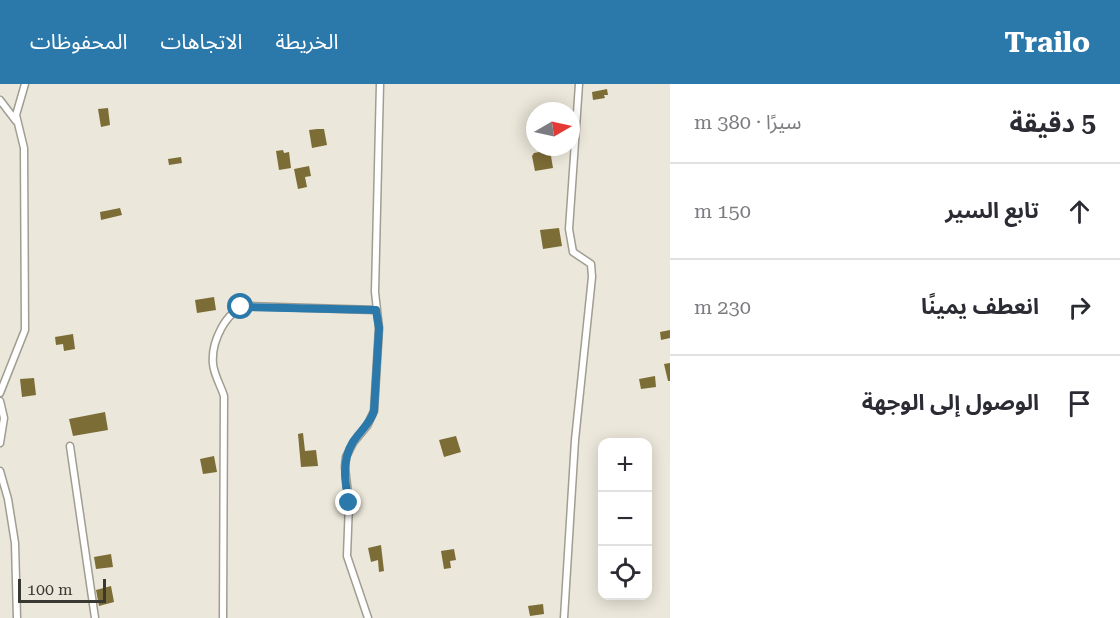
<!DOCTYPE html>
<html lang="ar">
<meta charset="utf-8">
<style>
:root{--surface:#fff;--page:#f7f7f7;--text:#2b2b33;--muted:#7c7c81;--line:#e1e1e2;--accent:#2b79ab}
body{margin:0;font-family:"Roboto Serif","Noto Sans Arabic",serif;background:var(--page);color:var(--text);direction:rtl}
.controls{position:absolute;right:18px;bottom:18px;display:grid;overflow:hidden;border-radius:12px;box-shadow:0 3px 15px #0003}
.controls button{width:54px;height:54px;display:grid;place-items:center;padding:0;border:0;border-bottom:2px solid var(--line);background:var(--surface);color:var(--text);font:30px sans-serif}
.compass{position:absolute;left:526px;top:18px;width:54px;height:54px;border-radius:50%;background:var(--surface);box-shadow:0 3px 15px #0003;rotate:81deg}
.scale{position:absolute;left:18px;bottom:15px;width:88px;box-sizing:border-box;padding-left:6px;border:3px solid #393833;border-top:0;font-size:16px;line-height:21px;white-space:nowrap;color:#393833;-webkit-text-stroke:4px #ebe7da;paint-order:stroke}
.stop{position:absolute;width:18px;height:18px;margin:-14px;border:4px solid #2b79ab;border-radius:50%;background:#fff}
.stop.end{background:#2b79ab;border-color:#fff;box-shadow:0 2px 6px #0008}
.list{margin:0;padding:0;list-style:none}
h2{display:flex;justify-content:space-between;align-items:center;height:78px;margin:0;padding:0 24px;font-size:26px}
h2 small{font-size:20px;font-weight:400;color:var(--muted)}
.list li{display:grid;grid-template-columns:39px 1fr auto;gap:18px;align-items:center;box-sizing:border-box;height:96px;padding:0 24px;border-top:2px solid var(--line)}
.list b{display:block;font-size:22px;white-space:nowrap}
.list em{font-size:20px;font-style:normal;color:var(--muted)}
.icon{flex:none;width:33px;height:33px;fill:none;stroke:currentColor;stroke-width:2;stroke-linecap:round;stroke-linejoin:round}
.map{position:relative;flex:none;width:670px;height:534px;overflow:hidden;direction:ltr}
header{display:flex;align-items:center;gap:36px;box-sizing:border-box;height:84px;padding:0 30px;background:var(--accent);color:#fff}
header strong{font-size:28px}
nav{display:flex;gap:33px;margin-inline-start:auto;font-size:21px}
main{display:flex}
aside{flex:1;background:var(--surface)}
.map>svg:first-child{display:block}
.building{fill:#7c6c36}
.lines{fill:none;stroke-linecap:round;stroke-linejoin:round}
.minor-casing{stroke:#a09d91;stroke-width:9}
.minor{stroke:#fff;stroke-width:6}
.route{stroke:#2b79ab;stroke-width:8}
</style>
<header>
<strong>Trailo</strong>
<nav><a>الخريطة</a><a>الاتجاهات</a><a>المحفوظات</a></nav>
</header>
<main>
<aside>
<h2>5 دقيقة<small>سيرًا · 380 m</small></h2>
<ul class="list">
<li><svg class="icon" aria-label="ahead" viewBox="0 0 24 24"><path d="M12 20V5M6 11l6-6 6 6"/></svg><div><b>تابع السير</b></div><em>150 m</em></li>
<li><svg class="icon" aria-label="right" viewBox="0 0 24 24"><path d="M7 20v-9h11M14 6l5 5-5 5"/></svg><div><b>انعطف يمينًا</b></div><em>230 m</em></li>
<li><svg class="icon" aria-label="arrive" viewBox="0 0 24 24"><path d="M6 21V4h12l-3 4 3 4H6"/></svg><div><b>الوصول إلى الوجهة</b></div></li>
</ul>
</aside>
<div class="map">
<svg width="670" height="534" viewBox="0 0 670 534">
<rect width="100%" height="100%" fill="#ebe7da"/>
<path class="building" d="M 607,5 L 608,11 L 604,11 L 605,14 L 593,16 L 592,8 Z
M 108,24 L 110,41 L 101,43 L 98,25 Z
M 317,45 L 324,45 L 327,61 L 312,64 L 309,46 Z
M 283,66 L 284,69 L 289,68 L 291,84 L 279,86 L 276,67 Z
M 550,66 L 553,84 L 535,87 L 532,72 L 534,69 Z
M 181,73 L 182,79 L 169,81 L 168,75 Z
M 309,82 L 311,92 L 305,93 L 307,103 L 298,105 L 294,85 Z
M 120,124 L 122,131 L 101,136 L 100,128 Z
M 559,144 L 562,162 L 543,165 L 540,146 Z
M 214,213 L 216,226 L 197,229 L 195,216 Z
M 670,246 L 670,254 L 661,256 L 660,248 Z
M 73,250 L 75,265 L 64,267 L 63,260 L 56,261 L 55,253 Z
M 670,279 L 670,297 L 668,297 L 664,280 Z
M 655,292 L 656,303 L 641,305 L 639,295 Z
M 34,294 L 36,311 L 22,313 L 20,295 Z
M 105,328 L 108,346 L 73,352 L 69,335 Z
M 303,349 L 305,367 L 316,366 L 318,382 L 301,383 L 298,350 Z
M 456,352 L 461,368 L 444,373 L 439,356 Z
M 214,372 L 217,388 L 203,390 L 200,375 Z
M 381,461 L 384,487 L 379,488 L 378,476 L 371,478 L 368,464 Z
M 454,465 L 456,476 L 450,477 L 451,484 L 444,485 L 441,467 Z
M 111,470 L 113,483 L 96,485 L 94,473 Z
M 111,502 L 114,518 L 99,522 L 96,506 Z
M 543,520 L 544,530 L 530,532 L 528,522 Z"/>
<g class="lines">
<g class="minor-casing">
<path id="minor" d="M 0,16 L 16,37
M 0,309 L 25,246 L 24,64 L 16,31 L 25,0
M 0,317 L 4,334 L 0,359
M 70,362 L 95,534
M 0,387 L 8,415 L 15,459 L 17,534
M 223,534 L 224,312 C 221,302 214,291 213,280 C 211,259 225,226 248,222 L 376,226
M 368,534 L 347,472 L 349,419 L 345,383 L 346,373 L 353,359 L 367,342 L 374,327 L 379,244 L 375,208 L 380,0
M 564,534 L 575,356 L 592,193 L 591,180 L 573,168 L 569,145 L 579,0"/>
</g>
<use href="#minor" class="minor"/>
</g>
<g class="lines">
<path class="route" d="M 241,223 L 376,226 L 379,244 L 374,327 C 370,340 360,347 353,358 C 341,377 345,399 349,419"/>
</g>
</svg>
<div class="controls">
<button>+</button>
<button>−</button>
<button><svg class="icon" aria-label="locate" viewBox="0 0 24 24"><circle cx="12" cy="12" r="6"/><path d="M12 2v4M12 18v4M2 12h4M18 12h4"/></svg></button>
</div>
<svg class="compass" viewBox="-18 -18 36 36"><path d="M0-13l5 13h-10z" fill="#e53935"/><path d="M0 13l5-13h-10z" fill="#7c7c81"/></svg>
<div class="scale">100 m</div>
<div class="stop" style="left:241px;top:223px"></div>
<div class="stop end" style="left:349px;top:419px"></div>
</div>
</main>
